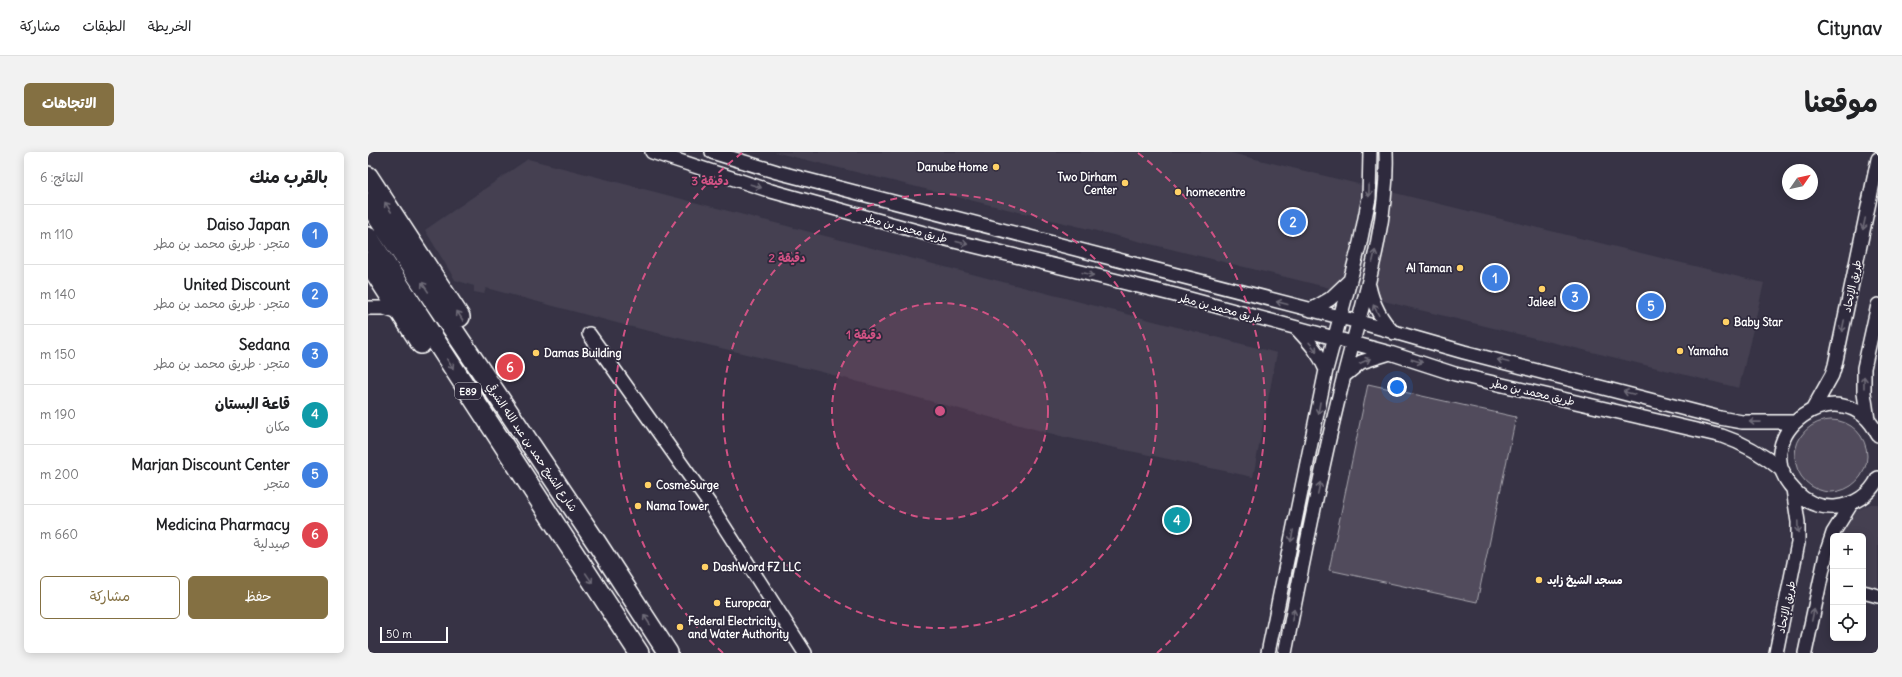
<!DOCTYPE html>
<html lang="ar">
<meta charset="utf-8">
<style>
:root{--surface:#fff;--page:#f2f2f2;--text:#202124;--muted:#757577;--line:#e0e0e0;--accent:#847042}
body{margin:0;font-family:Delius,"Playpen Sans Arabic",sans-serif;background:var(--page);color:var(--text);direction:rtl}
.controls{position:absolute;right:12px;bottom:12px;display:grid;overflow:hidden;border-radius:6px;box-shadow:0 2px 10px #0003}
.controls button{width:36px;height:36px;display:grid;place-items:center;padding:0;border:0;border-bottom:1px solid var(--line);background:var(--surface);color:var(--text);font:20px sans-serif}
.compass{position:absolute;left:1414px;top:12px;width:36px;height:36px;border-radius:50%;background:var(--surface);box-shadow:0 2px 10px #0003;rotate:56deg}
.scale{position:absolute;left:12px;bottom:10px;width:68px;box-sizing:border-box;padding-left:4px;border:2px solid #fff;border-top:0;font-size:11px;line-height:14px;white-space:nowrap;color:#fff;-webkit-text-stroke:3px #2f2a3d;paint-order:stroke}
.you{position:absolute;left:1029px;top:235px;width:14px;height:14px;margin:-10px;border:3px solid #fff;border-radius:50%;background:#1a73e8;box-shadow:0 0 0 6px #1a73e833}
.badge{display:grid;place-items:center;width:26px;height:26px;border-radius:50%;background:var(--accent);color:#fff;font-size:13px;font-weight:700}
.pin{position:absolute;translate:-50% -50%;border:2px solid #fff;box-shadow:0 1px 4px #0006}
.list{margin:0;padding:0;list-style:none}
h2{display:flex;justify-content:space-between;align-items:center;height:52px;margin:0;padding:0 16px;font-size:17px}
h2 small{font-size:13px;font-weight:400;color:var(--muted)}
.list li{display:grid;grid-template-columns:26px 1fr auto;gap:12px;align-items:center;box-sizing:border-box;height:60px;padding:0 16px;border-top:1px solid var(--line)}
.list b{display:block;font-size:15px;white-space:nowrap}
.list p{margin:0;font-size:13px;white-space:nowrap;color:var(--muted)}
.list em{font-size:13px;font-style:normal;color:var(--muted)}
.actions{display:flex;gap:8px;padding:12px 16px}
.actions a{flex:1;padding:9px 0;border:1px solid var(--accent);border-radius:6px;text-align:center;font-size:14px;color:var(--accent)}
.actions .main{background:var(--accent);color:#fff}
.icon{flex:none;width:22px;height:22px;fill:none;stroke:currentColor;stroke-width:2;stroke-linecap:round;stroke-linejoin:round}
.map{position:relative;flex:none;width:1510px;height:501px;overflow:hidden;direction:ltr;border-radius:6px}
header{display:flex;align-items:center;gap:24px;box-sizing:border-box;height:56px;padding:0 20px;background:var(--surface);border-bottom:1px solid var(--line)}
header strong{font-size:19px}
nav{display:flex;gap:22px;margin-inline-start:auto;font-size:14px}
.intro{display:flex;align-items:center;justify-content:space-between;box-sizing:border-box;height:96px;padding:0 24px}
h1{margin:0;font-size:28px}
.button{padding:10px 18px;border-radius:6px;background:var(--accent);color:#fff;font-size:14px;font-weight:700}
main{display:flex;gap:24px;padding:0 24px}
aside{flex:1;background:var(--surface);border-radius:6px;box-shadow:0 2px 10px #0003}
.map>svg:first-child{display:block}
.built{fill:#444051}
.green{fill:#514c5c;stroke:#a8a6ae}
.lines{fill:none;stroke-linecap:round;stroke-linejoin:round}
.minor-casing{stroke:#fff;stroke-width:16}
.highway-casing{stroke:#fff;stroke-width:22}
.minor{stroke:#2f2a3d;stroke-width:13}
.highway{stroke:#2f2a3d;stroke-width:19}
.oneway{stroke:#6d6a77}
.ring{fill:none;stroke:#d15284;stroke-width:2;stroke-dasharray:7 5}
.poi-dot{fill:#ffd166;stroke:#2f2a3d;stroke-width:1.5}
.labels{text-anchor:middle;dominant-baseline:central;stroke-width:3.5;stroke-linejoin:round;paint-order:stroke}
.shield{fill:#2f2a3d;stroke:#c1bfc5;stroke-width:1}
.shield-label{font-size:10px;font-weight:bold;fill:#fff}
.poi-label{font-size:11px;font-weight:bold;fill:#fff;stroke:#2f2a3d;text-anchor:start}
.street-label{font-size:11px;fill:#fff;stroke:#2f2a3d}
.centre{fill:#d15284;stroke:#2f2a3d;stroke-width:2}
.ring-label{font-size:12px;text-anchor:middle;font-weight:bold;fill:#d15284;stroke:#2f2a3d;stroke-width:3.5;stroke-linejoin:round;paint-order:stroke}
</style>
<header>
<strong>Citynav</strong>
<nav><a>الخريطة</a><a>الطبقات</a><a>مشاركة</a></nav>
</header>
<div class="intro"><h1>موقعنا</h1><a class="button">الاتجاهات</a></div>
<main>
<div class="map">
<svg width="1510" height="501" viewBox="0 0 1510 501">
<rect width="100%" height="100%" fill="#373345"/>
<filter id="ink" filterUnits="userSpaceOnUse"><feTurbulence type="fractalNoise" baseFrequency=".025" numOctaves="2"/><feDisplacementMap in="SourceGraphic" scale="8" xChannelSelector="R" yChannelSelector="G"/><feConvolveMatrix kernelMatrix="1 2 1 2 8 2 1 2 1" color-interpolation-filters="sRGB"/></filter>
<g filter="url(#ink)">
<path class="built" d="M 406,0 L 859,0 L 1396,131 L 1371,236 Z
M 160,7 L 909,201 L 885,325 L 696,285 L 450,219 L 260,174 L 118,136 L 116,142 L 106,140 L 106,134 L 87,128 L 57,78 Z
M 1502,352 L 1510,352 L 1510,438 L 1495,434 L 1495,384 L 1471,384 L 1477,372 L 1490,358 Z"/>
<path class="green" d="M 1000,232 L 1148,265 L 1109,450 L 961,418 Z
M1427 304a36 36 0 1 1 72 0a36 36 0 1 1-72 0Z"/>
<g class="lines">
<g class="minor-casing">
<path id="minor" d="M 284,0 L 403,39 L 574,86 L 807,143 L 1022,201 L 1087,222 L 1354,284 C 1378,292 1396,303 1415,319
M 344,0 L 409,20 L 991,170 L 1096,200 L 1352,266 L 1374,270 L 1426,270
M 1001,134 C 1005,153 1012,167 1026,181
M 0,156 L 16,156 L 34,162
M 943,158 L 962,147 L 982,128
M 928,176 C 941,190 951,200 958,218
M 221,182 L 343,354 L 437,501
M 976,224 L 993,210 L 1022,201
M 1445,257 L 1464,223 L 1467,213 L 1510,7
M 1500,268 L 1496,241 L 1496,216 L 1510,153
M 1510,283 C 1475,211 1372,285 1428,340 C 1438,350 1452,356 1467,355 C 1486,353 1502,343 1510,326
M 1495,440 L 1510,444
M 900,501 L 958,218 L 992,91 L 1001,46 L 1002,0
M 917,501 C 934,414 951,326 972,240 C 990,164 1021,79 1018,0
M 1408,501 L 1430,391 L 1430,370 L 1425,337
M 1437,501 L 1458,402 L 1465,381 L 1483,352"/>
</g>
<g class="highway-casing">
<path id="highway" d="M 0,24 L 92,165
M 0,51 L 228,390 L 300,501
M 0,85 L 271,501
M 0,110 L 53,192"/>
</g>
<use href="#minor" class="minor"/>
<use href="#highway" class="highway"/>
</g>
<defs><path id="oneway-shaft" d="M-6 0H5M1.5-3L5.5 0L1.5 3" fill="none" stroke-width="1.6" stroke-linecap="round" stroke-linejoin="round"/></defs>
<g class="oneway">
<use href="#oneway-shaft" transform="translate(388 34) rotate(18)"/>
<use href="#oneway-shaft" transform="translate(1001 39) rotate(91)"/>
<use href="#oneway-shaft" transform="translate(20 55) rotate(-123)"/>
<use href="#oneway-shaft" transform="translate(1496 72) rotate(102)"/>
<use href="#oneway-shaft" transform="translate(594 91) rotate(14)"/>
<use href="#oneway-shaft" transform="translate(1006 104) rotate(-77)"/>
<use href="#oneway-shaft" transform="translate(720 122) rotate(14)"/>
<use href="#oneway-shaft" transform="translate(57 135) rotate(-124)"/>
<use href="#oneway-shaft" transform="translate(914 151) rotate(-166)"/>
<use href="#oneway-shaft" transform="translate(1008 158) rotate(-118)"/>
<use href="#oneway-shaft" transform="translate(92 164) rotate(-123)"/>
<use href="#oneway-shaft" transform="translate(1475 174) rotate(102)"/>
<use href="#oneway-shaft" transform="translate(945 195) rotate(50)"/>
<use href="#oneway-shaft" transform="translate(997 209) rotate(-24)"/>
<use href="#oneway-shaft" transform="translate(1049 209) rotate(18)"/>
<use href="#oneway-shaft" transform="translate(1135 209) rotate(-166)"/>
<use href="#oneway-shaft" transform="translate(82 212) rotate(57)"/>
<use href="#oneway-shaft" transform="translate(1496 230) rotate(-90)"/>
<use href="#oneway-shaft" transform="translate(1261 241) rotate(-165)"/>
<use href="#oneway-shaft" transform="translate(951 256) rotate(100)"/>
<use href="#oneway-shaft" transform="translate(1387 270) rotate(-179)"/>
<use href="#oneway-shaft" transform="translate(951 336) rotate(-78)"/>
<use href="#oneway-shaft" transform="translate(1430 375) rotate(88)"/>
<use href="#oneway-shaft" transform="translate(924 384) rotate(102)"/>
<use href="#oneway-shaft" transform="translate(221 426) rotate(56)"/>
<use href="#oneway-shaft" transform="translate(925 463) rotate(-79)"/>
<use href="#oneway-shaft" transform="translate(1445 463) rotate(-78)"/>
<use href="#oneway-shaft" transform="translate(279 468) rotate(-123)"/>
</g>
</g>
<circle cx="572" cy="259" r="108" fill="#d15284" fill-opacity=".12"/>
<g class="ring">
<circle cx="572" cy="259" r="108"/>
<circle cx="572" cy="259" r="217"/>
<path d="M355 501A325 325 0 0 1 374 1M770 1A325 325 0 0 1 789 501"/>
</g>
<g class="poi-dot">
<circle cx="628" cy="15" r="4"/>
<circle cx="757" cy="31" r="4"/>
<circle cx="810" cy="40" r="4"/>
<circle cx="1092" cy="116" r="4"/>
<circle cx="1174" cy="137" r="4"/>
<circle cx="1358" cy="170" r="4"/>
<circle cx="1312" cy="199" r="4"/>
<circle cx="168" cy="201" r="4"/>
<circle cx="280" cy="333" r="4"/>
<circle cx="270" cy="354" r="4"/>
<circle cx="337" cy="415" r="4"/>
<circle cx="1171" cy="428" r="4"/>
<circle cx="349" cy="451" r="4"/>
<circle cx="312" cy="475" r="4"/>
</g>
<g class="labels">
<rect class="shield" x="87" y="231" width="26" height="16" rx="3"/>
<g class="shield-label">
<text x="100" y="239">E89</text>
</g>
<g class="poi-label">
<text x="620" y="15" text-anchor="end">Danube Home</text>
<text x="749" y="25" text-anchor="end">Two Dirham<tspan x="749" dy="13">Center</tspan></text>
<text x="818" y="40">homecentre</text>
<text x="1084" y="116" text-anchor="end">Al Taman</text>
<text x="1174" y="150" text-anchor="middle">Jaleel</text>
<text x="1366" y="170">Baby Star</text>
<text x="1320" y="199">Yamaha</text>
<text x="176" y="201">Damas Building</text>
<text x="288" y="333">CosmeSurge</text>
<text x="278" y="354">Nama Tower</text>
<text x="345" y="415">DashWord FZ LLC</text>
<text x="1179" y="428">مسجد الشيخ زايد</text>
<text x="357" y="451">Europcar</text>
<text x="320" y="469">Federal Electricity<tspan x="320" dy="13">and Water Authority</tspan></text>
</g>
<g class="street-label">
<text transform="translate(538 76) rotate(15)">طريق محمد بن مطر</text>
<text transform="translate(1484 134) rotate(-78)">طريق اﻹتحاد</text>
<text transform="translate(853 156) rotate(15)">طريق محمد بن مطر</text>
<text transform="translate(1165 240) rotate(13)">طريق محمد بن مطر</text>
<text transform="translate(164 295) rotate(56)">شارع الشيخ حمد بن عبد الله الشرقي</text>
<text transform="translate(1418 455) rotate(-78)">طريق اﻹتحاد</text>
</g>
</g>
<circle cx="572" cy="259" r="6" class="centre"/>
<g class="ring-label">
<text x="342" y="33">3 دقيقة</text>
<text x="419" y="110">2 دقيقة</text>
<text x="496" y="187">1 دقيقة</text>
</g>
</svg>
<div class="controls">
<button>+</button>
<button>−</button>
<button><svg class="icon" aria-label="locate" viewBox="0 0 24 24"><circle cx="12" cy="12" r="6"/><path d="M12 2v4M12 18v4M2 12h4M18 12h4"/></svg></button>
</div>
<svg class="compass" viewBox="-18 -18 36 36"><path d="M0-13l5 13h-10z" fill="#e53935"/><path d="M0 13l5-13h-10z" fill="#757577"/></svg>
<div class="scale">50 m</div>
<div class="you"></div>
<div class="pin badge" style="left:1127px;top:126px;background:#3f7fe0">1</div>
<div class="pin badge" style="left:925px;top:70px;background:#3f7fe0">2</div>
<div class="pin badge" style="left:1207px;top:145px;background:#3f7fe0">3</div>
<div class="pin badge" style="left:809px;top:368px;background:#0f9aa8">4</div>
<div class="pin badge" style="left:1283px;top:154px;background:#3f7fe0">5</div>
<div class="pin badge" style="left:142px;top:215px;background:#e0444e">6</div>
</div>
<aside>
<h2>بالقرب منك<small>النتائج: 6</small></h2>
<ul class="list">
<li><span class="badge" style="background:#3f7fe0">1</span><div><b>Daiso Japan</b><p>متجر · طريق محمد بن مطر</p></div><em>110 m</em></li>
<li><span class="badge" style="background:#3f7fe0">2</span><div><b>United Discount</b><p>متجر · طريق محمد بن مطر</p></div><em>140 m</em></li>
<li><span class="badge" style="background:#3f7fe0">3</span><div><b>Sedana</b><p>متجر · طريق محمد بن مطر</p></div><em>150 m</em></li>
<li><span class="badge" style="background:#0f9aa8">4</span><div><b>قاعة البستان</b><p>مكان</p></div><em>190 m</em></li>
<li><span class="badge" style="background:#3f7fe0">5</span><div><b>Marjan Discount Center</b><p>متجر</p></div><em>200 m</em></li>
<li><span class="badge" style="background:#e0444e">6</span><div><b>Medicina Pharmacy</b><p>صيدلية</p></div><em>660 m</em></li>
</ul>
<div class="actions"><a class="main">حفظ</a><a>مشاركة</a></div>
</aside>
</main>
